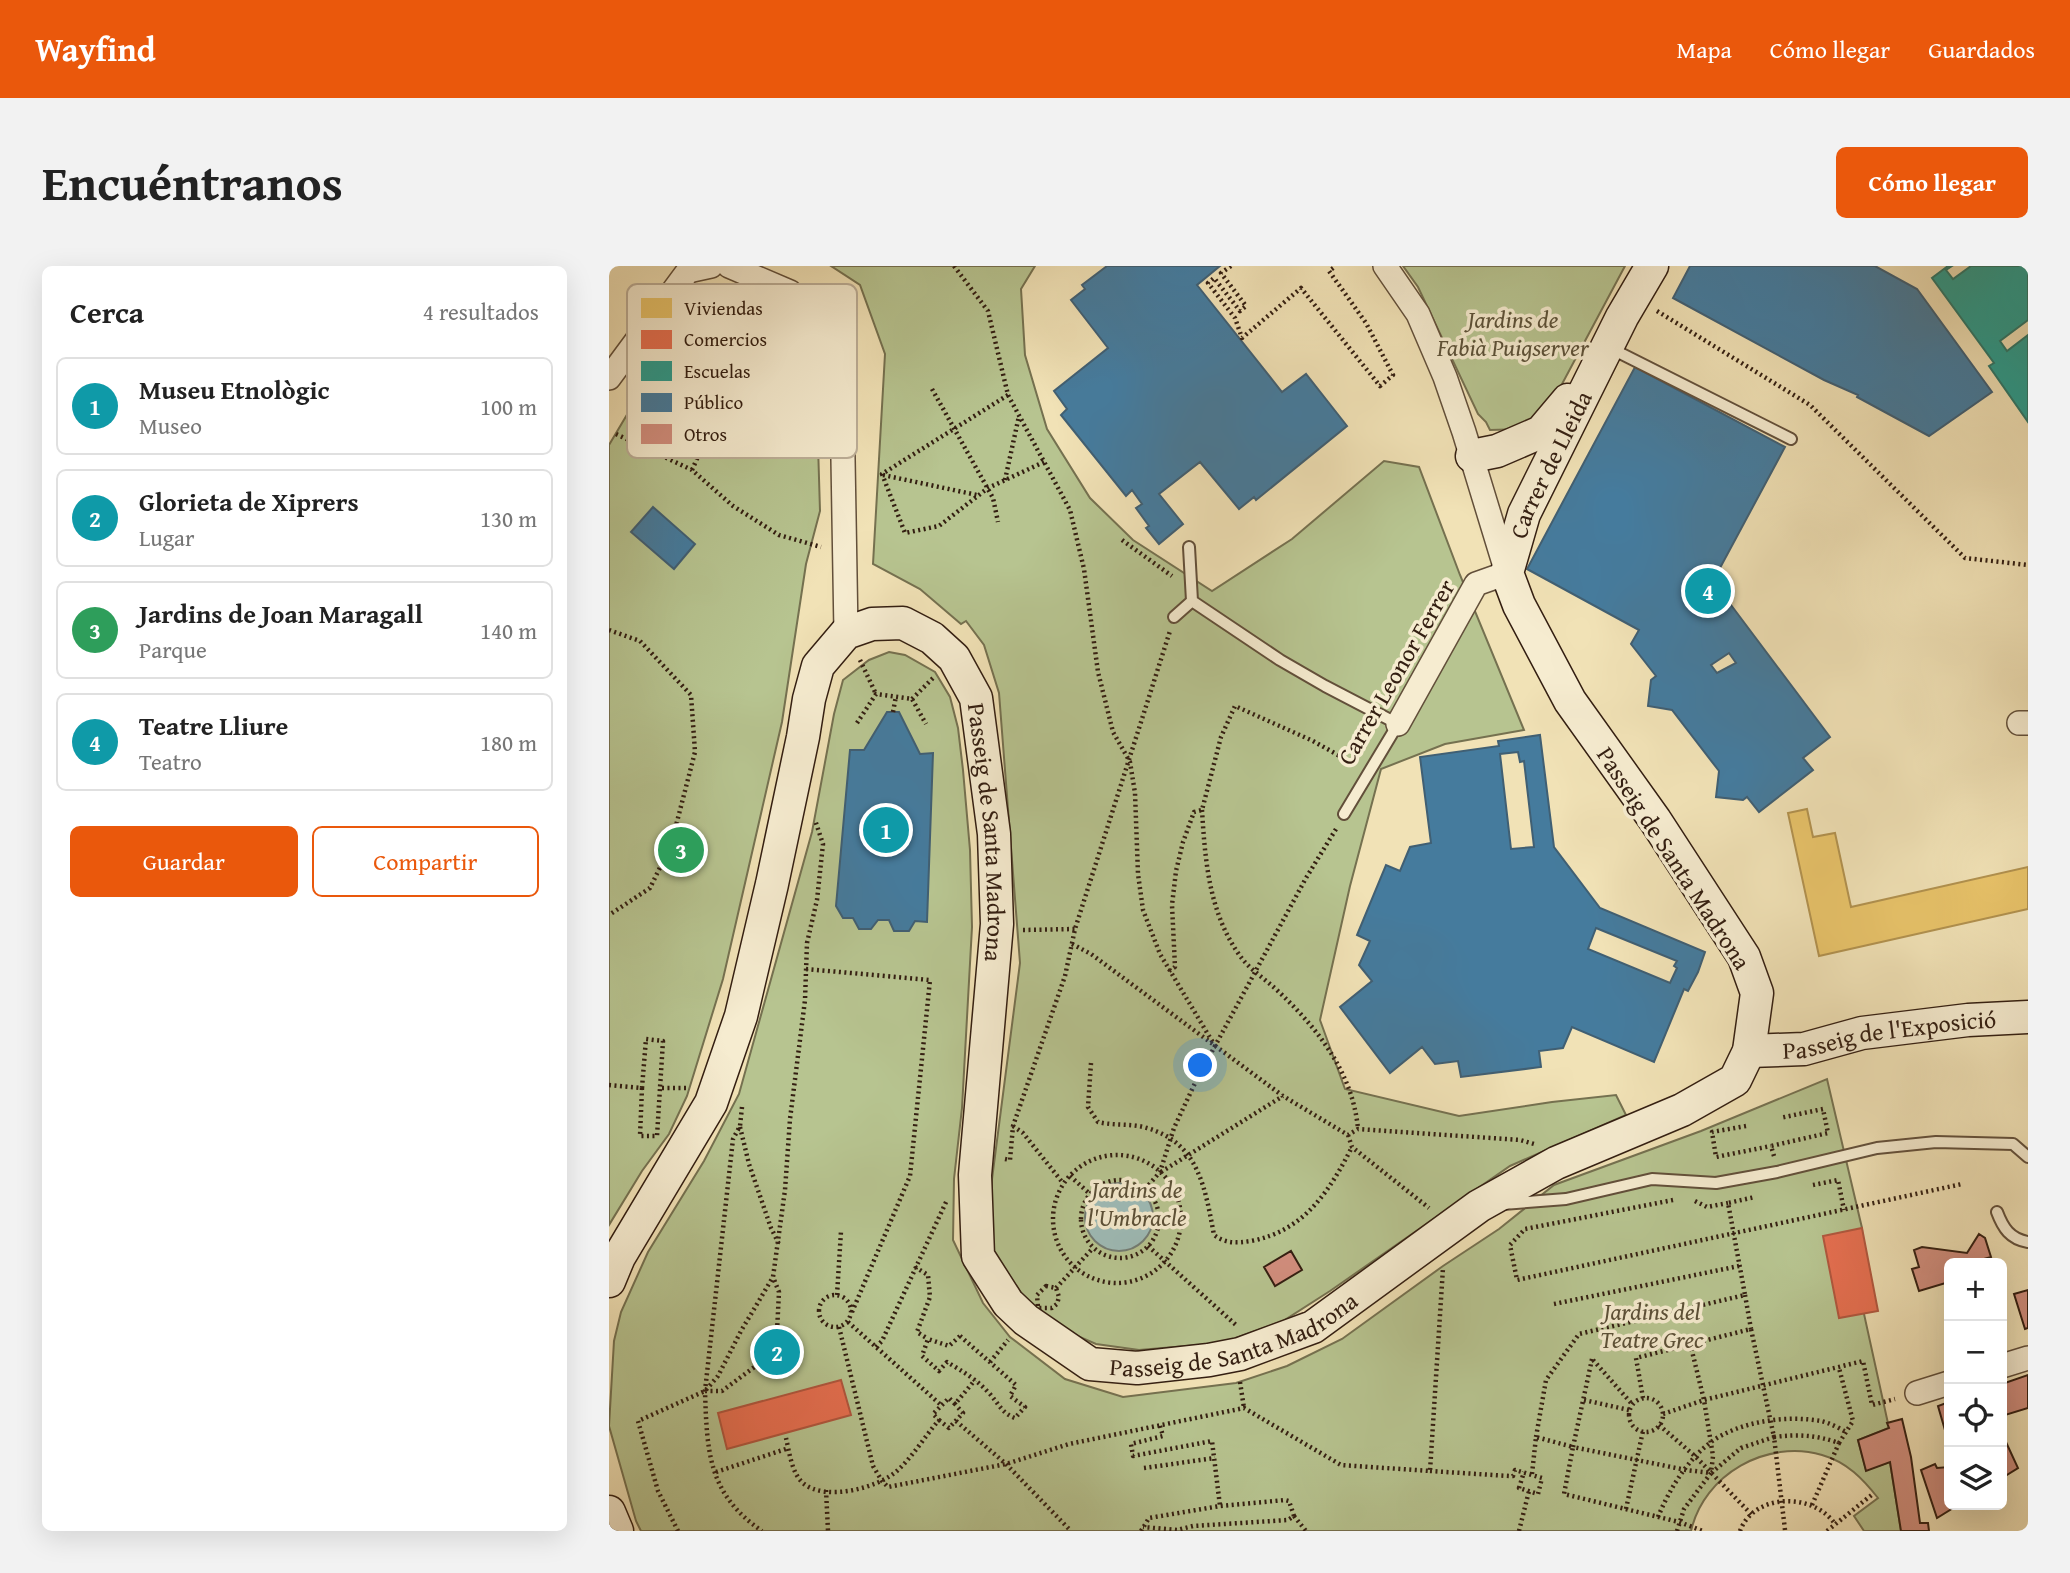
<!DOCTYPE html>
<html lang="es">
<meta charset="utf-8">
<style>
:root{--surface:#fff;--page:#f2f2f2;--text:#222;--muted:#767676;--line:#e0e0e0;--accent:#ea580c}
body{margin:0;font-family:"Gentium Book Plus",serif;background:var(--page);color:var(--text)}
.controls{position:absolute;right:21px;bottom:21px;display:grid;overflow:hidden;border-radius:10px;box-shadow:0 7px 28px #0002}
.controls button{width:63px;height:63px;display:grid;place-items:center;padding:0;border:0;border-bottom:2px solid var(--line);background:var(--surface);color:var(--text);font:35px sans-serif}
.you{position:absolute;left:592px;top:800px;width:24px;height:24px;margin:-18px;border:5px solid #fff;border-radius:50%;background:#1a73e8;box-shadow:0 0 0 10px #1a73e833}
.badge{display:grid;place-items:center;width:46px;height:46px;border-radius:50%;background:var(--accent);color:#fff;font-size:23px;font-weight:700}
.pin{position:absolute;translate:-50% -50%;border:4px solid #fff;box-shadow:0 2px 7px #0006}
.list{margin:0;padding:0;list-style:none}
h2{display:flex;justify-content:space-between;align-items:center;height:91px;margin:0;padding:0 28px;font-size:30px}
h2 small{font-size:23px;font-weight:400;color:var(--muted)}
.list li{display:grid;grid-template-columns:46px 1fr auto;gap:21px;align-items:center;box-sizing:border-box;height:98px;margin:0 14px 14px;padding:0 14px;border:2px solid var(--line);border-radius:10px}
.list b{display:block;font-size:26px;white-space:nowrap}
.list p{margin:0;font-size:23px;white-space:nowrap;color:var(--muted)}
.list em{font-size:23px;font-style:normal;color:var(--muted)}
.actions{display:flex;gap:14px;padding:21px 28px}
.actions a{flex:1;padding:16px 0;border:2px solid var(--accent);border-radius:10px;text-align:center;font-size:24px;color:var(--accent)}
.actions .main{background:var(--accent);color:#fff}
.icon{flex:none;width:38px;height:38px;fill:none;stroke:currentColor;stroke-width:2;stroke-linecap:round;stroke-linejoin:round}
.map{position:relative;flex:none;width:1419px;height:1265px;overflow:hidden;border-radius:10px}
header{display:flex;align-items:center;gap:42px;box-sizing:border-box;height:98px;padding:0 35px;background:var(--accent);color:#fff}
header strong{font-size:33px}
nav{display:flex;gap:38px;margin-inline-start:auto;font-size:24px}
.intro{display:flex;align-items:center;justify-content:space-between;box-sizing:border-box;height:168px;padding:0 42px}
h1{margin:0;font-size:49px}
.button{padding:18px 32px;border-radius:10px;background:var(--accent);color:#fff;font-size:24px;font-weight:700}
main{display:flex;gap:42px;padding:0 42px}
aside{flex:1;background:var(--surface);border-radius:10px;box-shadow:0 7px 28px #0002}
.map>svg:first-child{display:block}
.green{fill:#b7c490;stroke:#757150;stroke-width:2}
.water{fill:#9ebcb8;stroke:#737d75;stroke-width:2}
.homes{fill:#e9c46a;stroke:#b2924f;stroke-width:2}
.shops{fill:#e76f51;stroke:#b1573e;stroke-width:2}
.schools{fill:#2a9d8f;stroke:#2d7769;stroke-width:2}
.public{fill:#457b9d;stroke:#405f73;stroke-width:2;fill-rule:evenodd}
.building{fill:#d28e7e;stroke:#331e11;stroke-width:2}
.lines{fill:none;stroke-linecap:round;stroke-linejoin:round}
.lane-casing{stroke:#624f3a;stroke-width:14}
.street-casing{stroke:#624f3a;stroke-width:26}
.secondary-casing{stroke:#331e11;stroke-width:35}
.path{stroke:#331e11;stroke-width:4.5;stroke-dasharray:2 3.5;stroke-linecap:butt}
.lane{stroke:#f6ecd0;stroke-width:10}
.street{stroke:#f6ecd0;stroke-width:23}
.secondary{stroke:#f6ecd0;stroke-width:32}
.labels{text-anchor:middle;dominant-baseline:central;stroke-width:7;stroke-linejoin:round;paint-order:stroke}
.park-label{font-size:24px;font-style:italic;fill:#5b5037;stroke:#f6ecd0}
.street-label{font-size:24px;fill:#331e11;stroke:#f6ecd0}
.key{fill:#f6ecd0;stroke:#bcae97;stroke-width:2}
.key-label{font-size:19px;fill:#331e11}
</style>
<header>
<strong>Wayfind</strong>
<nav><a>Mapa</a><a>Cómo llegar</a><a>Guardados</a></nav>
</header>
<div class="intro"><h1>Encuéntranos</h1><a class="button">Cómo llegar</a></div>
<main>
<aside>
<h2>Cerca<small>4 resultados</small></h2>
<ul class="list">
<li><span class="badge" style="background:#0f9aa8">1</span><div><b>Museu Etnològic</b><p>Museo</p></div><em>100 m</em></li>
<li><span class="badge" style="background:#0f9aa8">2</span><div><b>Glorieta de Xiprers</b><p>Lugar</p></div><em>130 m</em></li>
<li><span class="badge" style="background:#2e9e5b">3</span><div><b>Jardins de Joan Maragall</b><p>Parque</p></div><em>140 m</em></li>
<li><span class="badge" style="background:#0f9aa8">4</span><div><b>Teatre Lliure</b><p>Teatro</p></div><em>180 m</em></li>
</ul>
<div class="actions"><a class="main">Guardar</a><a>Compartir</a></div>
</aside>
<div class="map">
<svg width="1419" height="1265" viewBox="0 0 1419 1265">
<rect width="100%" height="100%" fill="#f1e2b6"/>
<filter id="stains"><feTurbulence type="fractalNoise" baseFrequency=".00286" numOctaves="4"/><feColorMatrix values="0 0 0 0 .2 0 0 0 0 .09 0 0 0 0 .02 0 0 0 .5 -.17"/></filter>
<radialGradient id="worn" r=".72"><stop offset=".6" stop-color="#630" stop-opacity="0"/><stop offset="1" stop-color="#630" stop-opacity=".3"/></radialGradient>
<path class="green" d="M 222,0 L 426,0 L 412,23 L 416,89 L 438,163 L 481,232 L 524,274 L 603,325 L 683,273 L 775,195 L 810,201 L 851,309 L 915,464 L 836,478 L 772,503 L 741,620 L 711,754 L 736,823 L 850,850 L 943,836 L 1007,829 L 1017,849 L 901,900 L 721,1025 L 674,1055 L 613,1077 L 530,1084 L 487,1078 L 450,1062 L 418,1036 L 382,982 L 383,913 L 411,697 L 390,427 L 375,379 L 357,355 L 352,358 L 311,323 L 264,298 L 276,88 L 251,19 Z
M 794,0 L 1016,0 L 937,148 L 914,163 L 881,164 L 877,156 L 869,148 L 809,21 Z
M 108,31 L 145,32 L 191,59 L 207,112 L 211,245 L 197,298 L 173,456 L 114,713 L 78,830 L 60,868 L 33,905 L 0,959 L 0,179 L 80,44 Z
M 280,386 L 296,389 L 326,406 L 341,431 L 349,462 L 354,504 L 361,584 L 363,661 L 353,842 L 345,913 L 344,974 L 374,1037 L 401,1071 L 456,1113 L 514,1131 L 627,1117 L 678,1100 L 733,1073 L 834,1000 L 890,963 L 945,919 L 1092,865 L 1218,813 L 1253,962 L 1255,1048 L 1280,1162 L 1249,1174 L 1257,1204 L 1281,1196 L 1292,1265 L 1255,1265 L 1245,1250 L 1269,1232 C 1254,1213 1238,1196 1213,1189 C 1158,1173 1095,1208 1082,1265 L 32,1265 L 27,1255 L 0,1160 L 5,1075 L 12,1046 L 39,986 L 95,895 L 130,828 L 203,566 L 225,448 L 234,414 L 260,394 Z"/>
<path class="water" d="M476 951a34 34 0 1 1 68 0a34 34 0 1 1-68 0Z"/>
<path class="homes" d="M 1198,543 L 1204,571 L 1226,567 L 1242,641 L 1419,601 L 1419,643 L 1210,690 L 1179,547 Z"/>
<path class="shops" d="M 1253,962 L 1269,1045 L 1230,1052 L 1214,970 Z
M 232,1114 L 242,1149 L 118,1183 L 109,1147 Z"/>
<path class="schools" d="M 1339,0 L 1343,0 L 1337,4 L 1344,13 L 1362,0 L 1419,0 L 1419,54 L 1391,75 L 1398,85 L 1419,69 L 1419,156 L 1380,100 L 1385,97 L 1323,12 Z"/>
<path class="public" d="M 498,0 L 611,0 L 588,19 L 673,126 L 697,108 L 738,160 L 647,234 L 645,231 L 630,243 L 591,196 L 550,228 L 574,258 L 550,278 L 537,262 L 540,260 L 527,242 L 533,238 L 523,224 L 517,230 L 452,149 L 458,143 L 445,125 L 499,82 L 462,34 L 476,23 L 473,19 Z
M 1081,0 L 1266,0 L 1308,23 L 1383,126 L 1320,170 L 1248,131 L 1249,129 L 1215,114 L 1064,32 Z
M 1026,101 L 1176,181 L 1104,315 L 1221,471 L 1194,492 L 1204,504 L 1150,546 L 1138,531 L 1134,534 L 1107,531 L 1110,505 L 1063,444 L 1039,440 L 1042,414 L 1047,410 L 1022,378 L 1030,364 L 918,303 ZM 1120,387 L 1127,397 L 1108,407 L 1102,399 Z
M 44,241 L 86,278 L 65,303 L 22,266 Z
M 278,446 L 290,446 L 311,488 L 324,487 L 318,656 L 306,655 L 300,665 L 285,665 L 280,654 L 269,654 L 262,663 L 250,663 L 244,652 L 234,652 L 227,640 L 241,484 L 255,484 Z
M 931,469 L 945,581 L 991,642 L 1096,686 L 1089,706 L 1079,725 L 1075,723 L 1045,796 L 963,761 L 954,782 L 930,785 L 932,801 L 852,811 L 849,795 L 826,798 L 813,781 L 781,807 L 731,741 L 763,715 L 750,699 L 761,675 L 748,669 L 777,599 L 791,605 L 801,581 L 822,577 L 811,491 L 890,480 L 889,475 ZM 909,486 L 911,496 L 915,495 L 925,581 L 902,583 L 891,488 ZM 987,662 L 1068,695 L 1065,700 L 1068,702 L 1061,717 L 979,683 Z"/>
<path class="building" d="M 1370,968 L 1376,972 L 1382,991 L 1371,994 L 1373,997 L 1340,997 L 1340,1016 L 1310,1025 L 1303,1003 L 1310,1001 L 1305,984 L 1313,981 L 1358,987 Z
M 682,985 L 693,1004 L 666,1020 L 655,1001 Z
M 1419,1024 L 1419,1062 L 1416,1063 L 1405,1028 Z
M 1419,1109 L 1419,1142 L 1393,1150 L 1393,1118 Z
M 1340,1136 L 1340,1178 L 1329,1140 Z
M 1293,1153 L 1302,1191 L 1311,1257 L 1319,1257 L 1320,1265 L 1292,1265 L 1281,1196 L 1257,1205 L 1249,1174 L 1280,1162 L 1278,1157 Z
M 1396,1174 L 1409,1202 L 1393,1212 L 1393,1176 Z
M 1326,1198 L 1328,1202 L 1340,1201 L 1340,1239 L 1349,1239 L 1328,1252 L 1312,1204 Z"/>
<g class="lines">
<g class="lane-casing">
<path id="lane" d="M 1001,82 L 1182,173
M 580,281 L 583,335
M 565,351 L 583,335 L 671,394 L 716,420 L 789,458 L 735,548
M 894,938 L 957,933 L 1043,913 L 1107,917 L 1168,906 L 1268,882 L 1327,876 L 1404,878 L 1419,891
M 1388,946 C 1394,962 1401,973 1419,976"/>
</g>
<g class="street-casing">
<path id="street" d="M 120,0 L 181,26 L 222,68 L 233,135 L 237,367
M 776,0 L 809,48 L 836,111 L 855,166 L 898,307 L 867,318 L 789,458
M 0,112 L 79,5 L 102,0
M 1410,457 L 1419,457
M 1393,1100 L 1419,1092
M 1308,1127 L 1340,1117"/>
</g>
<g class="secondary-casing">
<g id="secondary">
<path d="M 863,190 L 888,185 L 932,166 L 959,134"/>
<path id="s1" d="M 1140,785 L 1195,783 L 1253,767 L 1359,754 L 1419,751"/>
<path id="s2" d="M 0,1015 L 10,991 L 102,837 L 132,750 L 163,618 L 194,471 L 200,433 L 209,400 L 237,367 L 263,358 L 294,357 L 323,372 L 345,392 L 367,432 L 385,568 L 388,658 L 366,909 L 369,990 L 399,1037 L 417,1054 L 481,1098 L 528,1102 L 600,1094 L 631,1088 L 704,1061 L 870,940 L 947,897 L 1073,844 L 1126,814 L 1140,785 L 1148,727 L 1135,691 L 1046,554 L 961,435 L 910,339 L 898,307 L 915,248 L 1013,51 L 1043,0"/>
<path d="M 0,1246 L 8,1265"/>
</g>
</g>
<path class="path" d="M 345,0 L 379,45 L 399,129 L 461,244 L 475,303 L 489,406 L 504,466 L 521,496 L 526,527 L 529,608 L 534,644 L 551,688 L 606,780
M 622,0 L 612,7 L 637,40 L 631,45 L 605,12 L 599,17 L 626,52 L 633,72 L 692,22 L 771,120 L 784,109 L 757,57 L 720,5 L 727,0
M 1048,45 L 1201,139 L 1356,292 L 1419,299
M 323,123 L 384,232 L 389,256
M 399,129 L 273,208 L 296,267 L 330,260 L 379,222 L 435,196
M 7,168 L 83,204 L 124,240 L 170,269 L 212,281
M 83,204 L 131,96 L 99,57
M 274,209 L 368,229
M 396,214 L 410,150
M 513,274 L 563,310
M 0,364 L 31,375 L 82,429 L 86,486 L 62,579 L 41,622 L 0,649
M 251,394 L 267,428
M 303,433 L 325,411
M 284,446 L 287,430
M 248,457 L 267,428 L 303,433 L 317,458
M 593,544 C 596,594 600,645 629,687 C 640,704 657,713 671,727 C 710,764 744,808 749,863
M 414,664 L 466,663
M 463,678 L 482,688 L 674,830 L 739,869 L 749,863 L 911,874 L 925,878
M 197,703 L 321,714 L 301,910 L 243,1046
M 560,705 L 566,701 L 563,639 L 567,605 L 574,576 L 585,546 L 593,544 L 612,471 L 626,440 L 704,475 L 745,498
M 482,797 L 479,841 L 489,856 C 505,860 522,857 538,862 C 590,877 596,922 605,969 C 617,978 628,977 642,975 C 695,965 720,926 743,881
M 0,819 L 33,822 L 37,773 L 54,775 L 51,822 L 77,822
M 33,822 L 31,870 L 48,870 L 51,822
M 133,841 L 131,860 L 124,873 L 96,1125 C 98,1186 99,1228 153,1265
M 404,860 L 414,867 L 454,917
M 1137,860 L 1103,866 L 1107,891 L 1162,880
M 131,861 L 140,898 L 162,962 L 170,978
M 739,869 L 743,881 L 820,942
M444 953a64 64 0 1 1 128 0a64 64 0 1 1-128 0Z
M 1165,890 L 1162,880 L 1219,867 L 1214,843 L 1171,852
M 396,893 L 401,894 L 404,860 L 456,710 L 466,663 L 561,365
M 552,906 L 674,830
M 461,910 L 481,928
M472 953a39 39 0 1 1 78 0a39 39 0 1 1-78 0Z
M 1204,919 L 1229,914 L 1235,944
M 536,923 L 551,906 L 565,862 L 587,815 L 697,612 L 727,563
M 1064,934 L 916,963 L 901,979 L 908,1014 L 1353,918
M 1086,935 L 1098,941 L 1119,937
M 539,980 L 627,1059
M 306,1001 L 319,1009 L 321,1031 L 308,1066 L 319,1073
M 437,1020 L 447,1022 L 450,1031 L 448,1038 L 443,1042 L 429,1042 L 428,1029 Z
M 447,1022 L 484,982
M210 1045a16 16 0 1 1 32 0a16 16 0 1 1-32 0Z
M 228,1029 L 232,965
M 1136,1029 L 1142,1063
M 945,1038 L 1130,1000
M 239,1056 L 332,1139
M 230,1061 L 264,1200 L 273,1215 L 279,1221 L 397,1198 L 460,1178 L 635,1142 L 732,1199 L 821,1205 L 834,1002
M 351,1070 L 407,1119 L 401,1130 L 416,1141 L 406,1152 C 392,1147 389,1136 379,1126 C 367,1113 353,1105 338,1096 L 330,1105 L 313,1090 L 319,1073 L 340,1080 Z
M 267,1081 L 273,1075 L 284,1051 L 338,934
M 983,1093 L 964,1181 L 1077,1204 L 1102,1207 L 1132,1182 L 1165,1171 L 1142,1063 L 1027,1092 L 1034,1132
M 984,1094 L 1023,1138
M 381,1096 L 399,1074
M 631,1116 L 635,1142
M 96,1125 L 113,1125 L 167,1085 L 170,1026 L 164,1011
M1020 1149a17 17 0 1 1 34 0a17 17 0 1 1-34 0Z
M 975,1134 L 1020,1144
M 1054,1148 L 1095,1134 L 1254,1095 L 1263,1139 L 1286,1133
M 330,1154 L 340,1162 L 354,1147 L 346,1138
M 347,1155 L 397,1198 L 461,1264
M 1050,1159 L 1087,1191 L 1143,1249
M 551,1160 L 554,1170 L 522,1178 L 524,1190 L 603,1175 L 611,1240
M 927,1171 L 937,1114 L 970,1068 L 1136,1029 L 1119,937 L 1146,931
M 177,1172 C 180,1185 183,1208 194,1217 C 216,1236 270,1222 289,1204 C 305,1189 316,1170 330,1154 L 324,1148 L 340,1132 L 346,1138 L 366,1114
M 535,1202 L 606,1192
M 821,1205 L 900,1210 L 904,1210 L 906,1204 L 933,1212 L 929,1228 L 910,1222 L 915,1206
M 107,1206 L 180,1182
M 923,1208 L 927,1171 L 964,1181 L 955,1228 L 1070,1256 L 1094,1265
M 217,1224 L 219,1265
M 1203,1239 L 1230,1177
M 1017,1243 L 1034,1165
M 685,1250 L 697,1265
M 1049,1251 C 1060,1224 1078,1194 1102,1176 C 1131,1155 1178,1149 1212,1155 C 1221,1157 1230,1162 1237,1166
M 1176,1264 L 1165,1171 C 1189,1168 1207,1169 1230,1177 L 1244,1155 L 1230,1102
M 69,1265 L 49,1225 L 29,1155 L 96,1125 L 109,1110 L 132,1065 L 164,1011 L 176,924 L 181,853 L 196,734 L 198,677 L 208,634 L 214,578 L 206,554
M 532,1265 L 540,1252 L 611,1240 L 676,1234 L 680,1235 L 685,1250 L 679,1254 L 584,1260 L 568,1264 L 534,1261
M 910,1265 L 920,1225
M 1068,1265 L 1075,1243 L 1102,1207 L 1104,1190 L 1095,1134 L 1081,1077
M 1131,1265 C 1145,1227 1204,1226 1226,1258
M 1218,1265 L 1265,1227"/>
<use href="#lane" class="lane"/>
<use href="#street" class="street"/>
<use href="#secondary" class="secondary"/>
</g>
<g class="labels">
<g class="park-label">
<text x="904" y="53">Jardins de<tspan x="904" dy="28">Fabià Puigserver</tspan></text>
<text x="528" y="923">Jardins de<tspan x="528" dy="28">l'Umbracle</tspan></text>
<text x="1043" y="1045">Jardins del<tspan x="1043" dy="28">Teatre Grec</tspan></text>
</g>
<g class="street-label">
<text stroke="none"><textPath href="#s2" startOffset="3003">Carrer de Lleida</textPath></text>
<text transform="translate(787 406) rotate(-60)">Carrer Leonor Ferrer</text>
<text stroke="none"><textPath href="#s2" startOffset="1001">Passeig de Santa Madrona</textPath></text>
<text transform="translate(1065 592) rotate(57)">Passeig de Santa Madrona</text>
<text stroke="none"><textPath href="#s1" startOffset="142">Passeig de l'Exposició</textPath></text>
<text stroke="none"><textPath href="#s2" startOffset="1734">Passeig de Santa Madrona</textPath></text>
</g>
</g>
<rect x="18" y="18" width="230" height="174" rx="10" class="key"/>
<rect x="32" y="32" width="31" height="20" fill="#e9c46a"/>
<rect x="32" y="64" width="31" height="19" fill="#e76f51"/>
<rect x="32" y="95" width="31" height="20" fill="#2a9d8f"/>
<rect x="32" y="127" width="31" height="19" fill="#457b9d"/>
<rect x="32" y="158" width="31" height="20" fill="#d28e7e"/>
<g class="key-label">
<text x="75" y="49">Viviendas</text>
<text x="75" y="80">Comercios</text>
<text x="75" y="112">Escuelas</text>
<text x="75" y="143">Público</text>
<text x="75" y="175">Otros</text>
</g>
<rect width="100%" height="100%" filter="url(#stains)"/>
<rect width="100%" height="100%" fill="url(#worn)"/>
</svg>
<div class="controls">
<button>+</button>
<button>−</button>
<button><svg class="icon" aria-label="locate" viewBox="0 0 24 24"><circle cx="12" cy="12" r="6"/><path d="M12 2v4M12 18v4M2 12h4M18 12h4"/></svg></button>
<button><svg class="icon" aria-label="layers" viewBox="0 0 24 24"><path d="M12 4l9 5-9 5-9-5zM3 14l9 5 9-5"/></svg></button>
</div>
<div class="you"></div>
<div class="pin badge" style="left:277px;top:564px;background:#0f9aa8">1</div>
<div class="pin badge" style="left:168px;top:1086px;background:#0f9aa8">2</div>
<div class="pin badge" style="left:72px;top:584px;background:#2e9e5b">3</div>
<div class="pin badge" style="left:1099px;top:325px;background:#0f9aa8">4</div>
</div>
</main>
